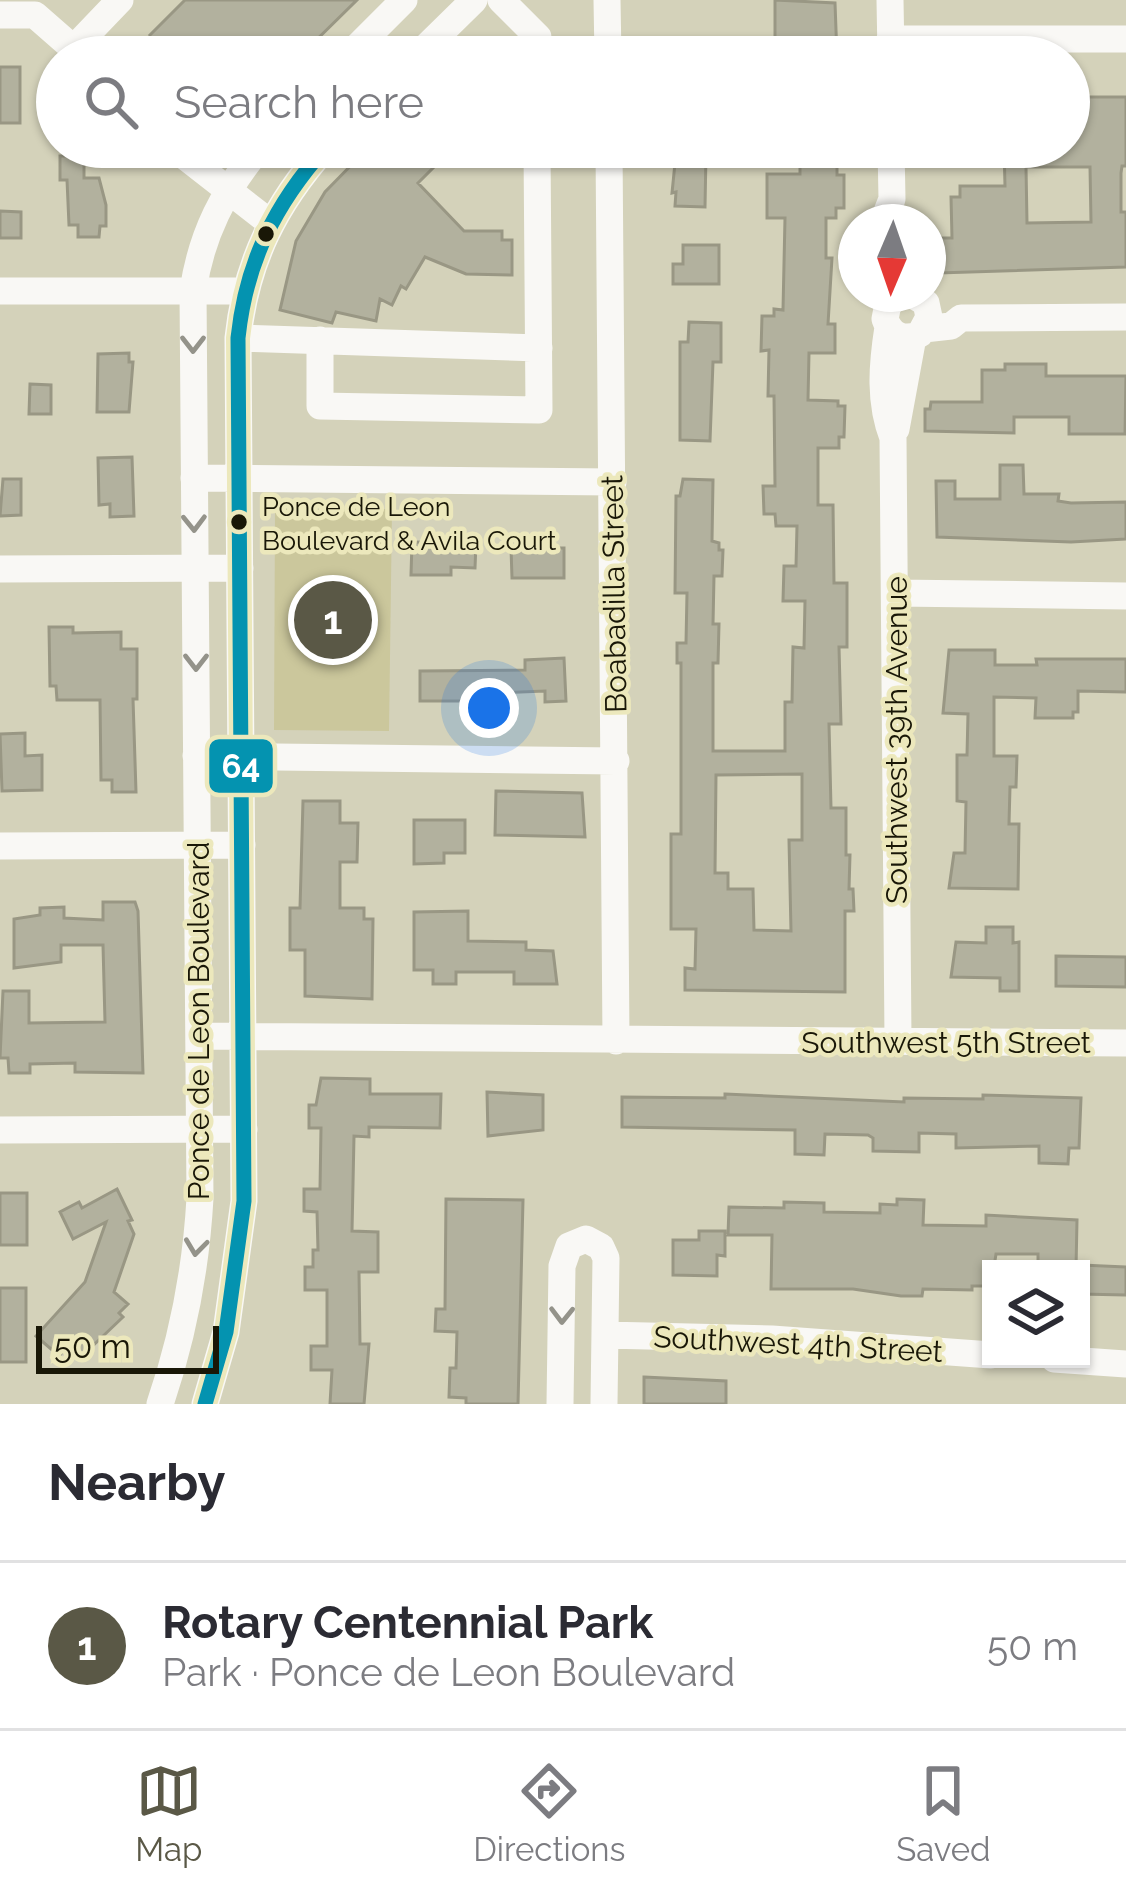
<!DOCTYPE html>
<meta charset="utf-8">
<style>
:root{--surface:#fff;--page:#f2f2f3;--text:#2b2b33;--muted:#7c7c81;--line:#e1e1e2;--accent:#5a5846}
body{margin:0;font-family:Raleway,sans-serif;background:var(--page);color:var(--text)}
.controls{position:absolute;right:36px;bottom:36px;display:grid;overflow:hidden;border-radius:0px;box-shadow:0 3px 9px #0004}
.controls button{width:108px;height:108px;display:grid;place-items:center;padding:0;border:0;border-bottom:3px solid var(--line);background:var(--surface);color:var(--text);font:60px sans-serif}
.compass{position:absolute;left:838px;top:204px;width:108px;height:108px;border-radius:50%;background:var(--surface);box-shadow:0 3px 9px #0004;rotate:182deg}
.scale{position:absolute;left:36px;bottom:30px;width:183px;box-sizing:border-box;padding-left:12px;border:6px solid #191707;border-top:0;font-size:33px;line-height:42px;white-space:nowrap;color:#191707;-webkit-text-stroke:9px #ece8bc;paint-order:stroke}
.you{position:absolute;left:489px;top:708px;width:42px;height:42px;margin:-30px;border:9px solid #fff;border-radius:50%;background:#1a73e8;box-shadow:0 0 0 18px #1a73e833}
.badge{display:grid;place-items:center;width:78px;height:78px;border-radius:50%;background:var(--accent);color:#fff;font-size:39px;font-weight:700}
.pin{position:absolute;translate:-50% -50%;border:6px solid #fff;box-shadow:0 3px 12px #0006}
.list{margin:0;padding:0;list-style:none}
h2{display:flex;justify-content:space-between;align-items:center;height:156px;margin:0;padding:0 48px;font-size:51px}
h2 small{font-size:39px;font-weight:400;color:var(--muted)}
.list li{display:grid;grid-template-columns:78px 1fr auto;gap:36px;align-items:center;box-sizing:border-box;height:168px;padding:0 48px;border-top:3px solid var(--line)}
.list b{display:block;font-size:45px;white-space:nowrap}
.list p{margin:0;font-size:39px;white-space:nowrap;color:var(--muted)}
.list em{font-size:39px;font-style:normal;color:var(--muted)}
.icon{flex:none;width:66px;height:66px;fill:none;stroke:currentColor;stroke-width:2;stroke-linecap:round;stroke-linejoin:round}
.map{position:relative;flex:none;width:1126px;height:1404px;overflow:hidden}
.search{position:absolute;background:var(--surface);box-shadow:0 3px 9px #0004;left:36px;right:36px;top:36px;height:132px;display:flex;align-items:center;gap:30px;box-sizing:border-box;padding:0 42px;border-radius:66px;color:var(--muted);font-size:45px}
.sheet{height:324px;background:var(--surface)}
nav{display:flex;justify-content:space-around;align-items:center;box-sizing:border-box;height:168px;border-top:3px solid var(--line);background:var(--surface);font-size:33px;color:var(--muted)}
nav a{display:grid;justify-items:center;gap:6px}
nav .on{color:var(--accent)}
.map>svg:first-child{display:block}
.green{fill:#cbc79c}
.building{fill:#b2b19e;stroke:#999784;stroke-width:3;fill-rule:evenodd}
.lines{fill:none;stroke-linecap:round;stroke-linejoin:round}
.minor{stroke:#f9f8f5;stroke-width:27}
.bus-1-casing{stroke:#ece8bc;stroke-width:24}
.bus-1{stroke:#0493b0;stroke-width:15}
.oneway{stroke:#94938a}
.bus-dot{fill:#191707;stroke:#ece8bc;stroke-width:4.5}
.labels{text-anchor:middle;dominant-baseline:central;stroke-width:9;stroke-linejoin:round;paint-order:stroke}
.bus-label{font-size:27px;fill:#191707;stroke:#ece8bc;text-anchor:start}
.street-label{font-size:30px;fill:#191707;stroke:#ece8bc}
.line-badge{stroke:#ece8bc;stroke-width:4.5}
.badge-label{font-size:33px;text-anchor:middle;font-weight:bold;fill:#fff}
</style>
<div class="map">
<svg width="1126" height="1404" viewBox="0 0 1126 1404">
<rect width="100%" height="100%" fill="#d4d2ba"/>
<path class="green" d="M 275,509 L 392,509 L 389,731 L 274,730 Z"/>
<path class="building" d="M 185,0 L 357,0 L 299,57 L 172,57 L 150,35 Z
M 775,0 L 835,3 L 837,57 L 764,57 L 764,38 L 775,38 Z
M 0,67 L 20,67 L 20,123 L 0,123 Z
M 1069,97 L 1126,97 L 1126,166 L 1122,166 L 1121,173 L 1121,212 L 1126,212 L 1126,267 L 939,273 L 939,238 L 952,238 L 951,197 L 960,197 L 960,186 L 1005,186 L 1004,147 L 1069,147 ZM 1026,167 L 1090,167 L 1091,222 L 1027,223 Z
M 369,147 L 454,147 L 418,183 L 464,231 L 502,231 L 502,240 L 512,240 L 512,275 L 466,274 L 425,257 L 406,289 L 401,286 L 392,305 L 380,299 L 376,321 L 336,312 L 332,323 L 280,310 L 296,241 L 325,192 Z
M 800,147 L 837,147 L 837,175 L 844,175 L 844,208 L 836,208 L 836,218 L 826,218 L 826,258 L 832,258 L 828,324 L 835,324 L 835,353 L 809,353 L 808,400 L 838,401 L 838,406 L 845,406 L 844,437 L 839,437 L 839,448 L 818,448 L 818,505 L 833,505 L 834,583 L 847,583 L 847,647 L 839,647 L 841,724 L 829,724 L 831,808 L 846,808 L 846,855 L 850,855 L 849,889 L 853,889 L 854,911 L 845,911 L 845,992 L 685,990 L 685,968 L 695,969 L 696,929 L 671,929 L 671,834 L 681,834 L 681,663 L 677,663 L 677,643 L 686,643 L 687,593 L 675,593 L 676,496 L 680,496 L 683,479 L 713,480 L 712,541 L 719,543 L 719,550 L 723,550 L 722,576 L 714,576 L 713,624 L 719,624 L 718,663 L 713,663 L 713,751 L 785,751 L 785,702 L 792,702 L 793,647 L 804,648 L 805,601 L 783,601 L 784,566 L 796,566 L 797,526 L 776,526 L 775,514 L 764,514 L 763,486 L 775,486 L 774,396 L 768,396 L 769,350 L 761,351 L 762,316 L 774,316 L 774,309 L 783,310 L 785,218 L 767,218 L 767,174 L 800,174 ZM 802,774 L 802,840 L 789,840 L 791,931 L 754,930 L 753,889 L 728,889 L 728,873 L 715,873 L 716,775 Z
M 676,153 L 706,153 L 705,207 L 675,206 L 676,192 L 672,193 Z
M 60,156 L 84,156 L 84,178 L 99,178 L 106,205 L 106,226 L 100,226 L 99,237 L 78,237 L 78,225 L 69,225 L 67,180 L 60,180 Z
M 0,211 L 21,212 L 21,238 L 0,238 Z
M 683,245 L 719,245 L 719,284 L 673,284 L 673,264 L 683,264 Z
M 689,322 L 721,323 L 721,362 L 713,362 L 710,441 L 680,440 L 680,342 L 688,342 Z
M 129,353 L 129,362 L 133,362 L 129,412 L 97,412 L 98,354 Z
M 1005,364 L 1046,364 L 1046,376 L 1126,376 L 1125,434 L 1069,434 L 1069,417 L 1014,417 L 1014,433 L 925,431 L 925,409 L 930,409 L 931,402 L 982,402 L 982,370 L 1005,370 Z
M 30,384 L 51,385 L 51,414 L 29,414 Z
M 132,457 L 134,516 L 110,517 L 110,504 L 99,505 L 98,458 Z
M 1000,465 L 1023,465 L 1024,494 L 1059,494 L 1058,501 L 1071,503 L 1126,502 L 1126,539 L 1071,542 L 937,537 L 936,481 L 955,481 L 955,499 L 1000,499 Z
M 3,479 L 21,479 L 21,515 L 0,516 Z
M 412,542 L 476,543 L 475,568 L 451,567 L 451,575 L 411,575 Z
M 511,548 L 564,548 L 564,578 L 512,578 Z
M 49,627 L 73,627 L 73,633 L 121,632 L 121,649 L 137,649 L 137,699 L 133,699 L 136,792 L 112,792 L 112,780 L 101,780 L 100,700 L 57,700 L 56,686 L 50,686 Z
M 949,650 L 995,650 L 995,665 L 1037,665 L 1036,659 L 1126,659 L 1126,692 L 1078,691 L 1078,712 L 1073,712 L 1073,718 L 1035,718 L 1036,698 L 994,697 L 994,756 L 1017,756 L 1016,787 L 1010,787 L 1009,824 L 1019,824 L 1018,889 L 949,888 L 954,853 L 965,853 L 966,802 L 957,801 L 957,755 L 967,755 L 968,714 L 943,713 Z
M 564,658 L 566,701 L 545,702 L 545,691 L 494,693 L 494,701 L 420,701 L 420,671 L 525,670 L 525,660 Z
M 25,733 L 25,756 L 42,755 L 42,790 L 2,791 L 0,734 Z
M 496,791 L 582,793 L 585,837 L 495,835 Z
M 303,801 L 340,801 L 340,823 L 358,823 L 357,862 L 340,862 L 340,908 L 364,908 L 364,919 L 373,919 L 372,999 L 305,996 L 305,950 L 290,950 L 290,908 L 300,908 Z
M 414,820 L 465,820 L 465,853 L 444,853 L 444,863 L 414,864 Z
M 103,902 L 135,902 L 138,911 L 143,1073 L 75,1072 L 75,1063 L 30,1064 L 30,1073 L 9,1073 L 8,1058 L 0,1058 L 3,991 L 29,991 L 29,1023 L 105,1022 L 103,945 L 61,945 L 61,962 L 14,968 L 14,919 L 40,915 L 40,908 L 64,907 L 64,918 L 103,920 Z
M 468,911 L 468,941 L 526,942 L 526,950 L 553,951 L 557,984 L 514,984 L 514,972 L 456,972 L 456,984 L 433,984 L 433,970 L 414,970 L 414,912 Z
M 986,927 L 1013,927 L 1013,943 L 1019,942 L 1019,991 L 1000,991 L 1000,978 L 951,977 L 956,942 L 986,943 Z
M 1056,956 L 1126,957 L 1126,987 L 1056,986 Z
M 321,1078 L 370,1079 L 370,1094 L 441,1094 L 440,1128 L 369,1127 L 369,1137 L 354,1136 L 352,1231 L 378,1232 L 378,1272 L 359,1272 L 360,1344 L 369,1344 L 364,1404 L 330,1404 L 332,1370 L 311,1370 L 311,1346 L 327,1346 L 327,1290 L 305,1290 L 305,1267 L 313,1267 L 313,1250 L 318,1250 L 317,1212 L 304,1211 L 304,1189 L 320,1189 L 321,1128 L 309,1128 L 309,1105 L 316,1105 Z
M 487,1092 L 543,1095 L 543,1130 L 488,1136 Z
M 725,1094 L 904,1102 L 904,1098 L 983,1099 L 983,1095 L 1081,1098 L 1079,1148 L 1069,1148 L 1068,1164 L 1039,1163 L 1039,1146 L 956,1148 L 956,1134 L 919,1133 L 919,1152 L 873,1151 L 873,1138 L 868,1135 L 825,1134 L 824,1155 L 795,1154 L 795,1130 L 622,1127 L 622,1097 L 725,1098 Z
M 117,1189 L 132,1220 L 128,1221 L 134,1234 L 114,1292 L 128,1304 L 119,1313 L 123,1317 L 80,1358 L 68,1346 L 59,1356 L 36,1336 L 85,1282 L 106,1222 L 73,1239 L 60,1212 L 79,1202 L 82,1208 Z
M 0,1193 L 27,1193 L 27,1245 L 0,1245 Z
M 446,1199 L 523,1200 L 518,1404 L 466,1404 L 466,1398 L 449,1397 L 450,1368 L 456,1368 L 457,1332 L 435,1331 L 436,1309 L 445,1309 Z
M 897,1199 L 924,1200 L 923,1225 L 986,1226 L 986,1215 L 1077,1220 L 1076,1269 L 1038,1269 L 1038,1254 L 996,1254 L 991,1286 L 972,1286 L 972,1290 L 923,1289 L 922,1296 L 901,1296 L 853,1289 L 771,1289 L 772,1235 L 728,1235 L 729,1207 L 784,1208 L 784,1202 L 824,1203 L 824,1212 L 880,1213 L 880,1204 L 897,1205 Z
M 699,1231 L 725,1231 L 725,1256 L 717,1255 L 717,1276 L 673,1275 L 673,1240 L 699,1240 Z
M 1081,1265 L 1126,1267 L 1126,1295 L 1081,1294 Z
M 0,1288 L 26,1288 L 26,1362 L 0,1362 Z
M 644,1377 L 726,1381 L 726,1404 L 644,1404 Z"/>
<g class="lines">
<path class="minor" d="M 501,0 L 538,37 L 538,57
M 607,0 L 608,57
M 890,0 L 891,56
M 0,15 L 35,15 L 83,57
M 890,39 L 1126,39
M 74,48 L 120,0
M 347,57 L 404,0
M 416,57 L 474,0
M 173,147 L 269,222
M 609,147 L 616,1041
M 883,222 L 892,199 L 891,147
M 0,291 L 245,291
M 902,294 L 888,304 L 885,319 C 891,336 904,341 920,334 L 929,317 L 926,303 L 911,294
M 888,327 C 882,365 879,402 893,438 L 898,1041
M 924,329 L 951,326 L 961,318 L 1126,317
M 238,338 L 539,348
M 320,340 L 320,406 L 539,410 L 537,147
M 896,429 L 913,337
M 194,478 L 613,482
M 0,569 L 240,568
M 896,593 L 1126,596
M 196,756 L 616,761
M 0,846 L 242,845
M 199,1036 L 1126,1043
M 0,1130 L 244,1129
M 605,1335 L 772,1339 L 991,1355
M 1054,1359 L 1126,1364
M 160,1404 C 183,1337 196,1269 200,1198 L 193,291 C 201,235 224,190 260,147
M 205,1404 L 226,1332 L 244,1201 L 238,338 C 246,262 275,204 326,147
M 560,1404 L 562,1266 L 569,1246 L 586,1239 L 601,1247 L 606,1258 L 604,1404"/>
<g class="bus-1-casing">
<path id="bus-1" d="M 205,1404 L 226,1332 L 244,1201 L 238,338 C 246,262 275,204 326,147"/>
</g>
<use href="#bus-1" class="bus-1"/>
</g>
<defs><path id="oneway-chevron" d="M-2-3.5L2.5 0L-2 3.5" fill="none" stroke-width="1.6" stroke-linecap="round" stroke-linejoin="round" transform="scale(3)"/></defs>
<g class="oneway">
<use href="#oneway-chevron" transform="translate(193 344) rotate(90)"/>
<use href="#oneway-chevron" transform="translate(194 523) rotate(89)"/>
<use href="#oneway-chevron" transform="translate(196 662) rotate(90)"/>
<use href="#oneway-chevron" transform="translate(196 1247) rotate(97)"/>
<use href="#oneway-chevron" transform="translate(562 1315) rotate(91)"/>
</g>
<g class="bus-dot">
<circle cx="266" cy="234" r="10"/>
<circle cx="239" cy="522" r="10"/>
</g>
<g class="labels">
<g class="bus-label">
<text x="262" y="506">Ponce de Leon<tspan x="262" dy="34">Boulevard &amp; Avila Court</tspan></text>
</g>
<g class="street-label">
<text transform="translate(614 594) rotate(-91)">Boabadilla Street</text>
<text transform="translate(896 740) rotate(-90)">Southwest 39th Avenue</text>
<text transform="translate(198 1021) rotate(-90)">Ponce de Leon Boulevard</text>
<text x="946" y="1042">Southwest 5th Street</text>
<text transform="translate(798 1344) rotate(3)">Southwest 4th Street</text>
</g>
</g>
<rect class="line-badge" x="207" y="737" width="68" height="58" rx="12" fill="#0493b0"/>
<g class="badge-label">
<text x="241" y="778">64</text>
</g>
</svg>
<div class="controls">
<button><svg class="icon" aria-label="layers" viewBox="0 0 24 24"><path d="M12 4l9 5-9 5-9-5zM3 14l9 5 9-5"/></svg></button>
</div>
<svg class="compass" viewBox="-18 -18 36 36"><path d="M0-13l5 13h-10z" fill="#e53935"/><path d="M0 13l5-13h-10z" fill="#7c7c81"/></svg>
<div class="scale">50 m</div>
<div class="you"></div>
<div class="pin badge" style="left:333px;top:620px">1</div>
<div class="search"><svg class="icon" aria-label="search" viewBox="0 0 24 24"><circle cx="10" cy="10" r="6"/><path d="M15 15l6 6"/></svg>Search here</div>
</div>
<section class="sheet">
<h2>Nearby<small></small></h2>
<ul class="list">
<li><span class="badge">1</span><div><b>Rotary Centennial Park</b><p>Park · Ponce de Leon Boulevard</p></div><em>50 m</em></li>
</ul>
</section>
<nav>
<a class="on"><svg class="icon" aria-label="map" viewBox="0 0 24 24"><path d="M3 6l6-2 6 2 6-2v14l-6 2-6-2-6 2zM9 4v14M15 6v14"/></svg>Map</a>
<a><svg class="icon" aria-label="directions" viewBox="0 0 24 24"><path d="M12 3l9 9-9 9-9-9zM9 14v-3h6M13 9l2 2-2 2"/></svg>Directions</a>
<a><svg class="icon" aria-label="saved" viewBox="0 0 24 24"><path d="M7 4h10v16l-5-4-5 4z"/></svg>Saved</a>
</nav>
